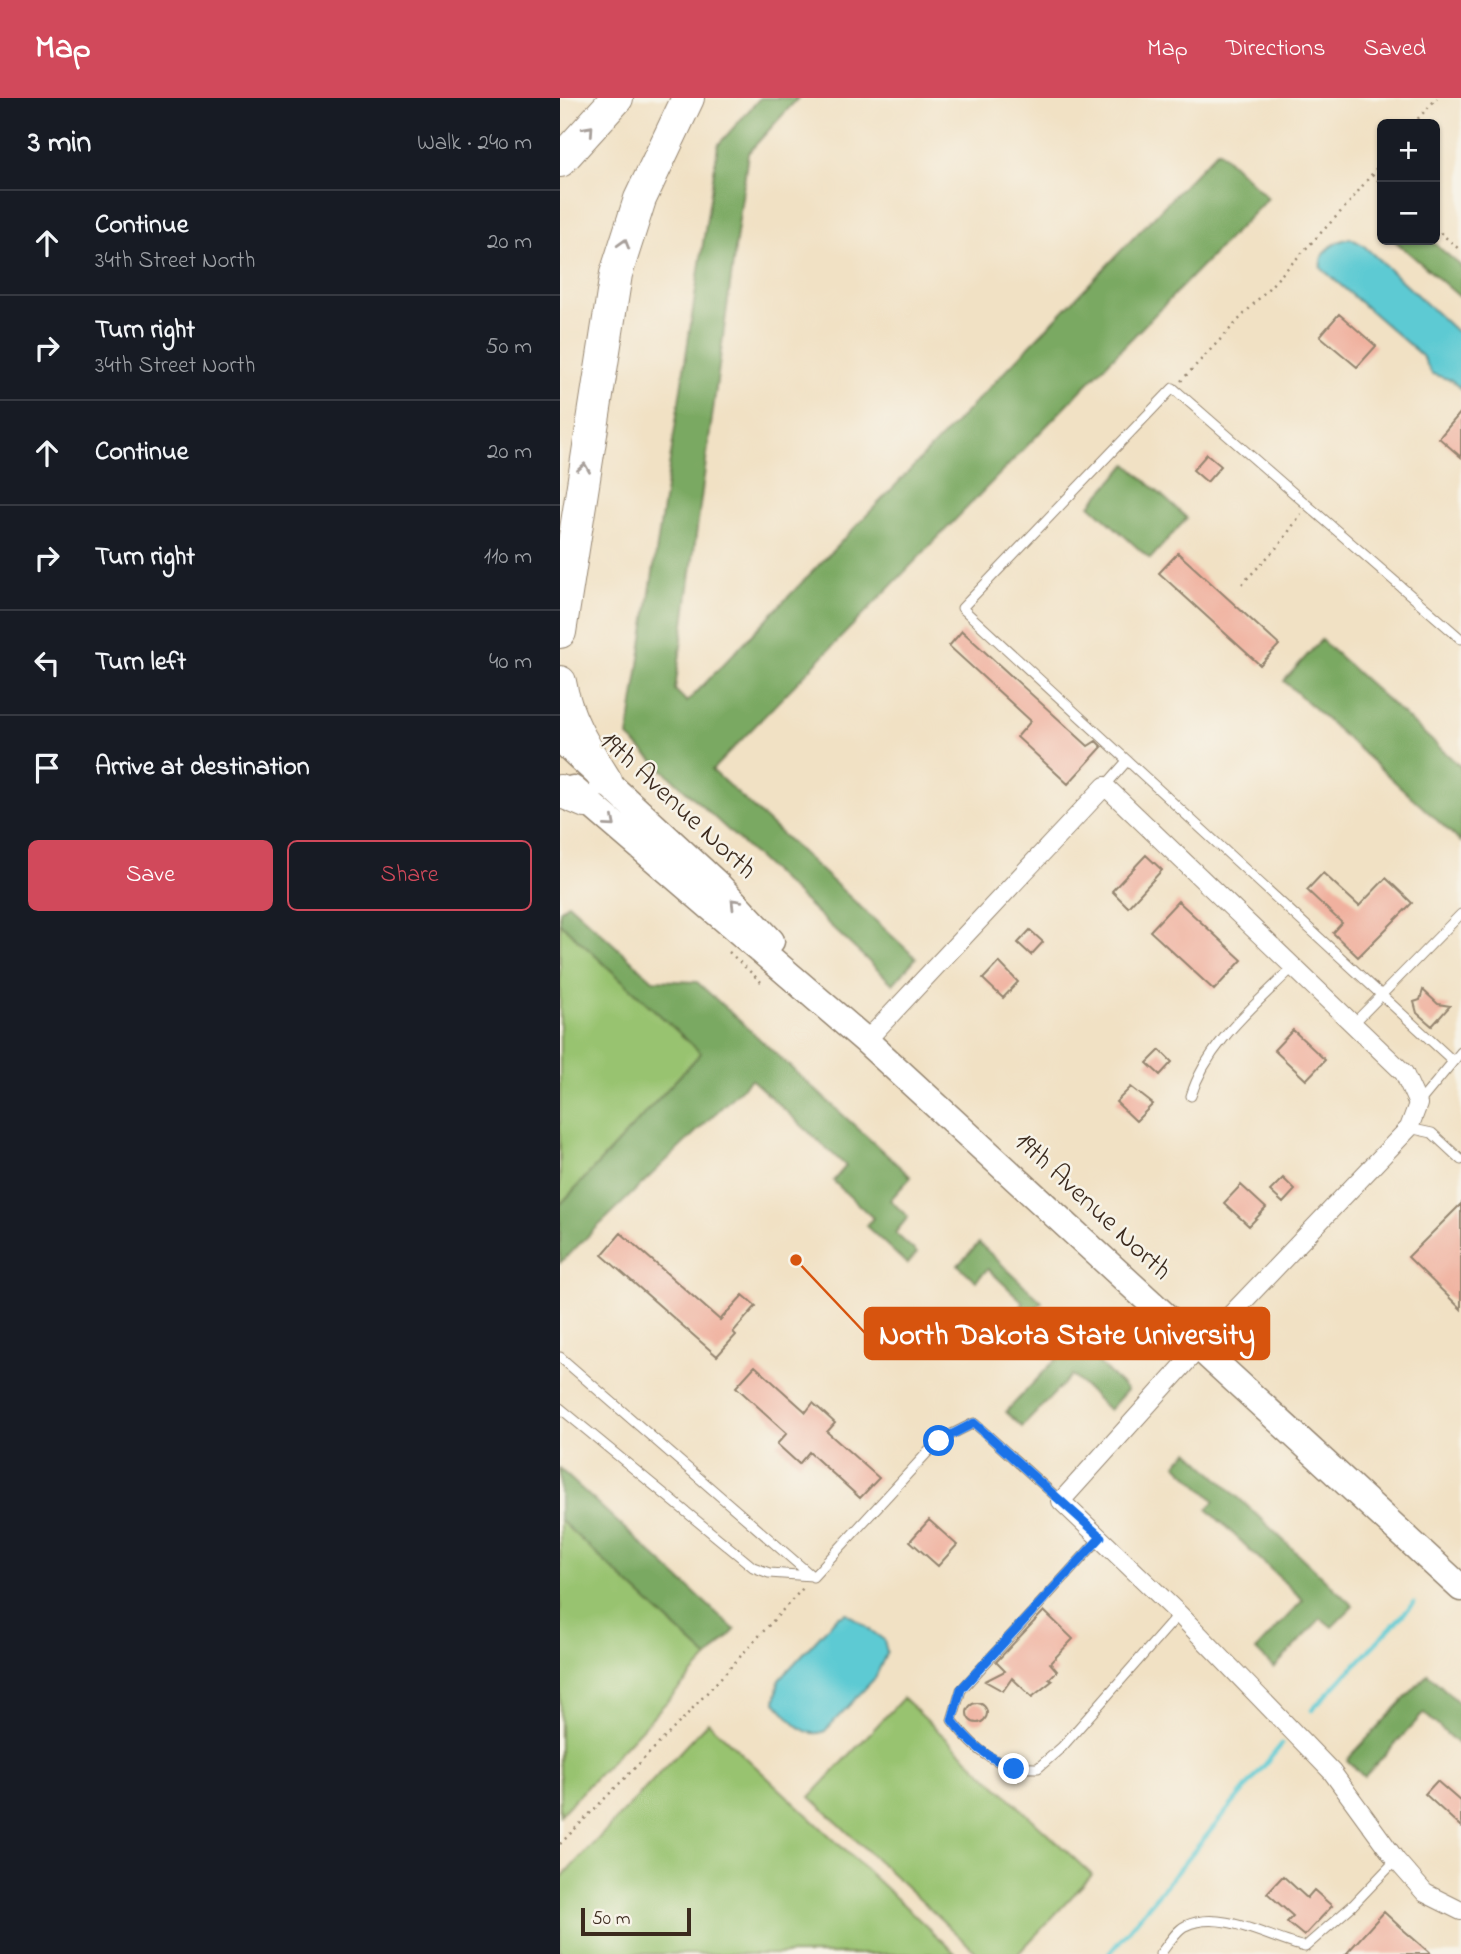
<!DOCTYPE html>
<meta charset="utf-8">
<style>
:root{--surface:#171b24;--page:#20242c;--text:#f1f3f6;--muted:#9ea1a6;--line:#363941;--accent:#d1495b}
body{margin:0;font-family:"Indie Flower",sans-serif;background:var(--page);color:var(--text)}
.controls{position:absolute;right:21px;top:21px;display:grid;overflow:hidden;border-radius:10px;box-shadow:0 2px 5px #0004}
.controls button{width:63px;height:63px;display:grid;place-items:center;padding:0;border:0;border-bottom:2px solid var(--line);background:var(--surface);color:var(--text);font:35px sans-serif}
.scale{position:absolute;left:21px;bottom:18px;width:110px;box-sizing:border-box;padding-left:7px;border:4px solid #3b2a1e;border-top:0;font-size:19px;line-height:24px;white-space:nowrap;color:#3b2a1e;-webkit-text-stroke:5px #f7f3e8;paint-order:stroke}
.stop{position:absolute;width:21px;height:21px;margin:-16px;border:5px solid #1a73e8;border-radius:50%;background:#fff}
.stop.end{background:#1a73e8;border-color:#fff;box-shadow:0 2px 7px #0008}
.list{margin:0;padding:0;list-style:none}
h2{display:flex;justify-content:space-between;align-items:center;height:91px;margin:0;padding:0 28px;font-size:30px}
h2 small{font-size:23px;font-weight:400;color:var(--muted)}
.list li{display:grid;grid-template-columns:46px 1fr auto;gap:21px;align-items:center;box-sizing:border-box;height:105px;padding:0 28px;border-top:2px solid var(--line)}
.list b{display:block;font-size:26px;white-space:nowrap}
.list p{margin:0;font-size:23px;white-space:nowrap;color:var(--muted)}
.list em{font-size:23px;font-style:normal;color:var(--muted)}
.actions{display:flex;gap:14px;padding:21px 28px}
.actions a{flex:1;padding:16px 0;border:2px solid var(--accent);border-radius:10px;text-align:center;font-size:24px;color:var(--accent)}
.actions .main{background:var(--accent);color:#fff}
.icon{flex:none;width:38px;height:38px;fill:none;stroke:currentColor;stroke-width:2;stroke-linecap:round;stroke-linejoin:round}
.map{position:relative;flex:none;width:901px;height:1856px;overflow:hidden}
header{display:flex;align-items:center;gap:42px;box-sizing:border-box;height:98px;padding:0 35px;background:var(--accent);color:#fff}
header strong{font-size:33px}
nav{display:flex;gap:38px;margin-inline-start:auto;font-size:24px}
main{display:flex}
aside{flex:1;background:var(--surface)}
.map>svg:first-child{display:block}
.green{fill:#98c370;stroke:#6a7647;stroke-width:2}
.forest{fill:#7aa962;stroke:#5a6a40;stroke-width:2}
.water{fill:#5dcad3;stroke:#4c7a78;stroke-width:2}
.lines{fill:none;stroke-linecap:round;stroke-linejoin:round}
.stream{stroke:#5dcad3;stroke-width:4.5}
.building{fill:#f0b19f}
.lane-casing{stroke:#968671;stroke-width:11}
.street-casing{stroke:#968671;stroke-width:20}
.primary-casing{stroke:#968671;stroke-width:29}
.highway-casing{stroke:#968671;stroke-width:34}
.path{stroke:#968671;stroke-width:2.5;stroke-dasharray:2 5;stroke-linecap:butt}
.lane{stroke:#fff;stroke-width:9}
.street{stroke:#fff;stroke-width:18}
.primary{stroke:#fff;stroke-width:26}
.highway{stroke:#fff;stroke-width:32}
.oneway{stroke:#a79f9a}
.route{stroke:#1a73e8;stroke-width:9}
.labels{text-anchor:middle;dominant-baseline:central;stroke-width:5;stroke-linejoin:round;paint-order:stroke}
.street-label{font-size:28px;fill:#3b2a1e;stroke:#f7f3e8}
.leader{fill:none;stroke:#d7540e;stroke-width:2.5}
.callout-dot{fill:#d7540e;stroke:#f7f3e8;stroke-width:2.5}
.callout{fill:#d7540e;stroke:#d7540e;stroke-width:2.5}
.callout-label{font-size:30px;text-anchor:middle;font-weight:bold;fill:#fff}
</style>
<header>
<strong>Map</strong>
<nav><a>Map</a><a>Directions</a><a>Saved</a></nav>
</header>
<main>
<aside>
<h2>3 min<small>Walk · 240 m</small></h2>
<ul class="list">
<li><svg class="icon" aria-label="ahead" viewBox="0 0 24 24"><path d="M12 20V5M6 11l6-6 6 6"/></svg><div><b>Continue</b><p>34th Street North</p></div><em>20 m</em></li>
<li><svg class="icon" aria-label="right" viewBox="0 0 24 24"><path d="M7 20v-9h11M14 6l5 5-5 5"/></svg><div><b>Turn right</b><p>34th Street North</p></div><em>50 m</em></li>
<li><svg class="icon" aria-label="ahead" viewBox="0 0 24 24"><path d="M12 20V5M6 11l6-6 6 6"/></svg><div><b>Continue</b></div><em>20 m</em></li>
<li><svg class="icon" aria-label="right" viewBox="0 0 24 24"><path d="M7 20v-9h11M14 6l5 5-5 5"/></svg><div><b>Turn right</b></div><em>110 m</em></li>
<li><svg class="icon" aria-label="left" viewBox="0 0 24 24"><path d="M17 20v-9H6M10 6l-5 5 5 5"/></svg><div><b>Turn left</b></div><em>40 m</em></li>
<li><svg class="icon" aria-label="arrive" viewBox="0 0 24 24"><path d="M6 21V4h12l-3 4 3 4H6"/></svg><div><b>Arrive at destination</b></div></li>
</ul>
<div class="actions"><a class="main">Save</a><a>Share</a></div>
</aside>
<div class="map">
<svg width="901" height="1856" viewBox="0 0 901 1856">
<rect width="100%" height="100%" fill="#f7f3e8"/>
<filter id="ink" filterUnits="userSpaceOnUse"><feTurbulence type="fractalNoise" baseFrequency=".0143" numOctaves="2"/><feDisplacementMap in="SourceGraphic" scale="14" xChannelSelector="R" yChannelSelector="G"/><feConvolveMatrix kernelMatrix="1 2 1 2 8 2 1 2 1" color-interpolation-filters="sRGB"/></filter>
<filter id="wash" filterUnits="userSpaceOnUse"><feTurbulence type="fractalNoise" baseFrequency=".00686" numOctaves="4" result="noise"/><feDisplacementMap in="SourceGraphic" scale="28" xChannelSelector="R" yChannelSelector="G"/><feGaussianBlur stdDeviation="1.57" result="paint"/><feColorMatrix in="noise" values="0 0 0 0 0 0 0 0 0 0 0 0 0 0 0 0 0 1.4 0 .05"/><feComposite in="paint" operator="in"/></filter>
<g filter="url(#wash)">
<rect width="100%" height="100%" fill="#f1e1c4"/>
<path class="green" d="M 0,825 L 141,955 L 0,1107 Z
M 0,1422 L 148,1560 L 0,1717 Z
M 343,1600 L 532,1777 L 458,1856 L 418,1856 L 250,1699 Z
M 148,1624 L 396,1856 L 0,1856 L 0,1781 Z"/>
<path class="forest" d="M 200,0 L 238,0 L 188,55 L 115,592 L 127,604 L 658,52 L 708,100 L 152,672 L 356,860 L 333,886 L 68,639 L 158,47 Z
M 834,142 L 870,142 L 901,168 L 901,200 Z
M 567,366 L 627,420 L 590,461 L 530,407 Z
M 761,542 L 901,669 L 901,744 L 724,583 Z
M 8,805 L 93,882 L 137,884 L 351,1079 L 330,1102 L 348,1119 L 335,1135 L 357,1155 L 347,1166 L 306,1128 L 313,1120 L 273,1083 L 286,1068 L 191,981 L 0,1165 L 0,1107 L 141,955 L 0,825 L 0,813 Z
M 419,1145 L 482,1204 L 450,1237 L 442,1229 L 464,1205 L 428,1171 L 416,1183 L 398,1167 Z
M 514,1242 L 567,1292 L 549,1312 L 512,1277 L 462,1329 L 446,1314 Z
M 629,1353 L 793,1508 L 772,1529 L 761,1520 L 714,1570 L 696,1552 L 743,1502 L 647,1411 L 655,1403 L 616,1366 Z
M 0,1371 L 175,1532 L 148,1560 L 0,1422 Z
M 868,1576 L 901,1607 L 901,1649 L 864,1615 L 804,1679 L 787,1662 Z"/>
<path class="water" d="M 790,140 L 803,147 L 901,238 L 901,291 L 891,282 L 872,276 L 862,258 L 761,170 C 758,153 775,144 790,140 Z
M 287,1515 L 324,1542 L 327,1554 L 315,1580 L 265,1633 C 244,1643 229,1618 215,1604 L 219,1582 L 277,1519 Z"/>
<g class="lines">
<path class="stream" d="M 752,1612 L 854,1505
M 549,1856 L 722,1646"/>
</g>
<g id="blocks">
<path class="building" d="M 779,216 L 816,248 L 797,269 L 760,238 Z
M 901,314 L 901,359 L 879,340 Z
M 647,356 L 661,368 L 647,384 L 633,372 Z
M 618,455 L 719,547 L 700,567 L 599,475 Z
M 402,533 L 528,648 L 536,643 L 542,649 L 508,686 L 457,639 L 471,623 L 389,548 Z
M 586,757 L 602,772 L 568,809 L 552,793 Z
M 763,775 L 799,808 L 826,780 L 852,805 L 798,859 L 773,835 L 782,825 L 747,792 Z
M 618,803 L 682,862 L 654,892 L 590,833 Z
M 470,832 L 483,844 L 471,857 L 458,845 Z
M 439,864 L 458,884 L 443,900 L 423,881 Z
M 863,892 L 878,906 L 890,908 L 872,928 L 857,915 L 854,904 L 860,902 Z
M 733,932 L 765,962 L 746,982 L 714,952 Z
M 600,952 L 612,964 L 600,977 L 587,965 Z
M 571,989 L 593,1006 L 576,1023 L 556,1004 Z
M 723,1080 L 735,1092 L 723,1105 L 710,1093 Z
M 681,1087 L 706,1110 L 689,1128 L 664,1105 Z
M 901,1106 L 901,1211 L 848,1159 Z
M 61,1135 L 160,1222 L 183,1197 L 196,1208 L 173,1234 L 176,1237 L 157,1258 L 42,1157 Z
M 195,1268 L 246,1314 L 253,1305 L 275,1325 L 267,1334 L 319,1380 L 300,1400 L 249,1354 L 239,1366 L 217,1346 L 227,1335 L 176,1289 Z
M 369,1422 L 397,1447 L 378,1468 L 350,1443 Z
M 484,1513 L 513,1541 L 490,1565 L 497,1573 L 489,1581 L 492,1583 L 472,1599 L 452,1580 L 443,1593 L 425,1583 L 445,1573 L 436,1564 Z
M407 1615a10 10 0 1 1 20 0a10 10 0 1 1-20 0Z
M 877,1683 L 901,1704 L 901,1729 L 865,1696 Z
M 723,1778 L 747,1800 L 754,1792 L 772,1808 L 744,1838 L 727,1824 L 733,1818 L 707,1795 Z
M 824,1814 L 839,1828 L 871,1856 L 786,1856 Z"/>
</g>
</g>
<g filter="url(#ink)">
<use href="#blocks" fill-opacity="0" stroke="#968671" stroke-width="2"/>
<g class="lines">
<g class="lane-casing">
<path id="lane" d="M 545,688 L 567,663
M 792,927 L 901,816
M 893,963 L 402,510 L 613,290 L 901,541
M 631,998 C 647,945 696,907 734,868
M 858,1006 L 901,954
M 849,1030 L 872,1035 L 901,1062
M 0,1259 L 253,1479
M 0,1310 L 193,1469 L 209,1475 L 252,1478
M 541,1439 L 401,1592 L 392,1622 C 417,1654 436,1671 478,1670 L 502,1649 L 619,1516
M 253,1479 L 378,1343 L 414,1325 L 501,1403
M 600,1856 C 607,1848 616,1832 625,1828 C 661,1810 709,1841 745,1849 L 793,1807 L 836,1762"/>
</g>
<g class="street-casing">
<path id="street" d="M 306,943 L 545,688 L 844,975 L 858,1006 L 849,1030 L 639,1250 L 501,1403 L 619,1516 L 772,1674 L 836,1762 L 865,1795 L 901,1813"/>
</g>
<g class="primary-casing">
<path id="primary" d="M 0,641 L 157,786 L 211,843
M 13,691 L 306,943 L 901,1490"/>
</g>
<g class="highway-casing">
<path id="highway" d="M 0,63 L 57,0
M 0,534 L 56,176 L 80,101 L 128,0
M 0,584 C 6,621 26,651 46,683
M 0,693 L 26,704"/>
</g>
<path class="path" d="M 853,26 L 877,0
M 812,77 L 822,86
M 875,130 L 901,153
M 621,283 L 789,105 L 822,63
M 682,486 L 720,446 L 741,416
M 169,854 L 201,884
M 0,1746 L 122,1622 L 244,1489"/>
<use href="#lane" class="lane"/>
<use href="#street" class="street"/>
<use href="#primary" class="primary"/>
<use href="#highway" class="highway"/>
</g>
<defs><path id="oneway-chevron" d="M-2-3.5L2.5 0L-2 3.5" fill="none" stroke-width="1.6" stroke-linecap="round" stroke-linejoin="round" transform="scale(1.75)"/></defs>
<g class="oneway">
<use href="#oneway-chevron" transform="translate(29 32) rotate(-48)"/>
<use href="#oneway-chevron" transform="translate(64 146) rotate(-74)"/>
<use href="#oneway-chevron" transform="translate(24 370) rotate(-82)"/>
<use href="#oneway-chevron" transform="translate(51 725) rotate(41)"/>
<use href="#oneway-chevron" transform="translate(175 805) rotate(-134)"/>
</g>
</g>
<g class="lines" filter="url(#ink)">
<path class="route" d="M 379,1343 L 414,1325 L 541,1439 L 401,1591 L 392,1622 C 410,1646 427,1659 454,1671"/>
</g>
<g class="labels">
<g class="street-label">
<text transform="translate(117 708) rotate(43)">19th Avenue North</text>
<text transform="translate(532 1109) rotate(43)">19th Avenue North</text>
</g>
</g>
<path class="leader" d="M236 1162L305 1235"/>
<circle class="callout-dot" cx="236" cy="1162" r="7"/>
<rect class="callout" x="305" y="1210" width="404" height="51" rx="7"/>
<g class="callout-label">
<text x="507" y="1246">North Dakota State University</text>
</g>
</svg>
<div class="controls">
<button>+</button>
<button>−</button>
</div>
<div class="scale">50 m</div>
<div class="stop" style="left:379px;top:1343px"></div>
<div class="stop end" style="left:454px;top:1671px"></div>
</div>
</main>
